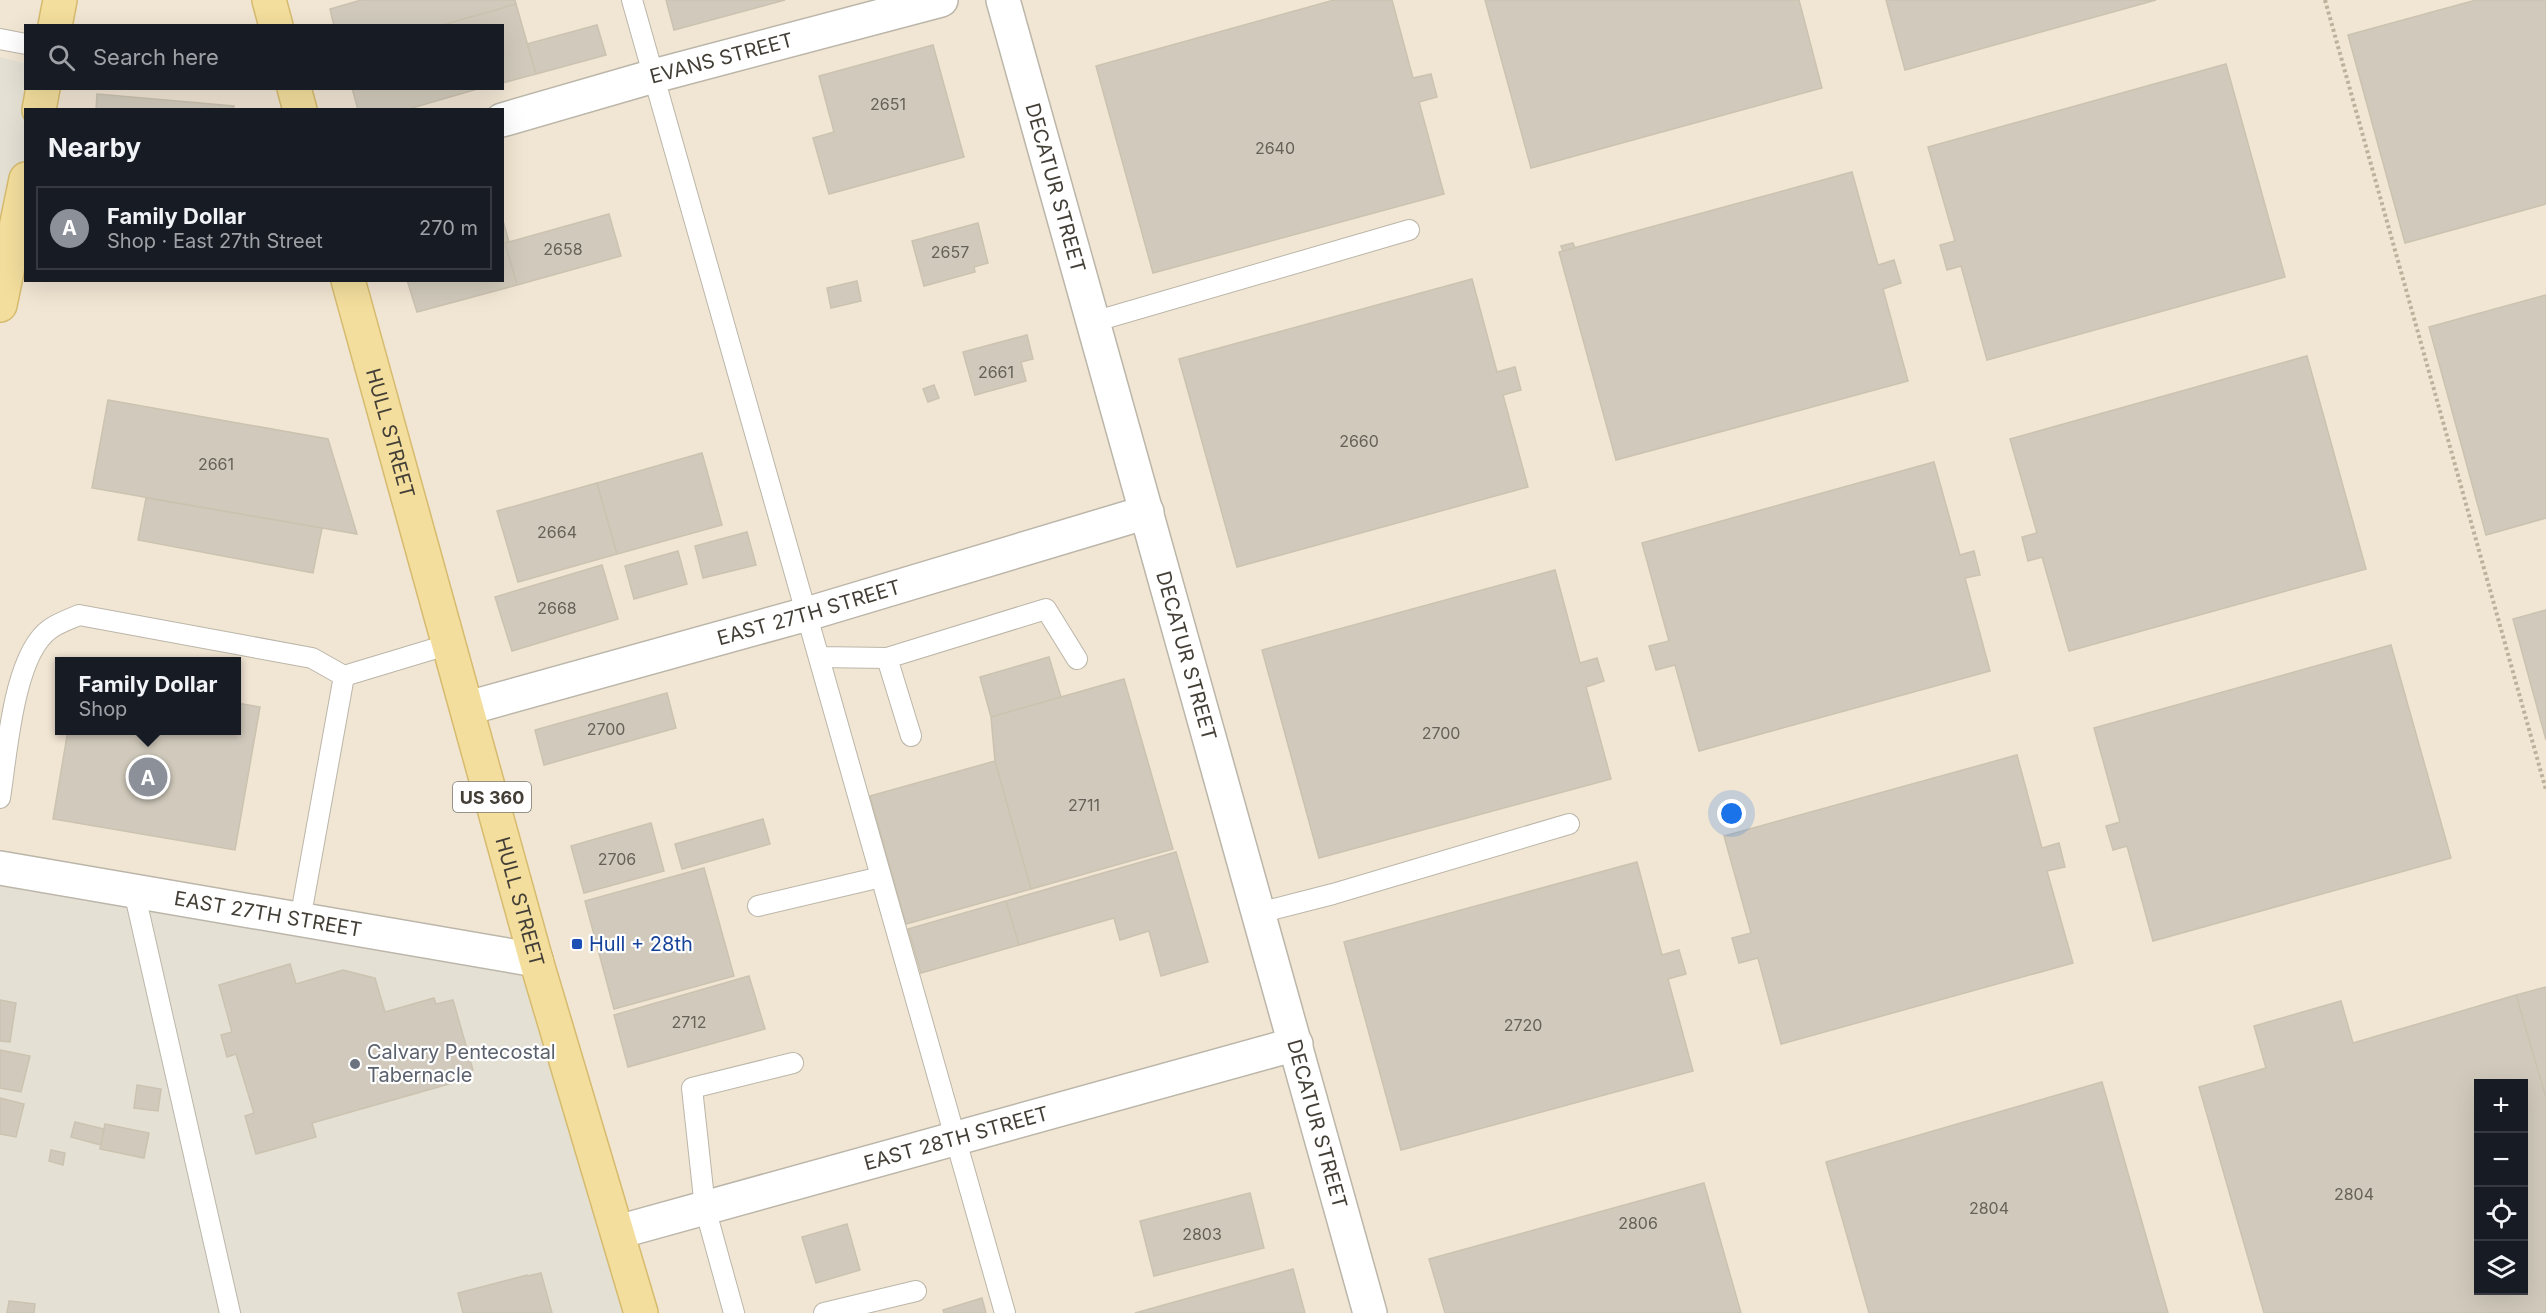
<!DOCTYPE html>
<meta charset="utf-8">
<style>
:root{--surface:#171b24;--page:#20242c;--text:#f1f3f6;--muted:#9ea1a6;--line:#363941;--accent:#8c9099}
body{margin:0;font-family:Inter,sans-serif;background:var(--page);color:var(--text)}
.controls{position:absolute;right:18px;bottom:18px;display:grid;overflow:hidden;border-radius:0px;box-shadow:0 6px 24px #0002}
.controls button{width:54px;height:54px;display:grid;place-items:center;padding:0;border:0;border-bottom:2px solid var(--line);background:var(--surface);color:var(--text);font:30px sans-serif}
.you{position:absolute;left:1732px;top:814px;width:21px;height:21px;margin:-15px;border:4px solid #fff;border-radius:50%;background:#1a73e8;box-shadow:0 0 0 9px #1a73e833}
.badge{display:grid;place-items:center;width:39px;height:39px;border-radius:50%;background:var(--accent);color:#fff;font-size:20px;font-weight:700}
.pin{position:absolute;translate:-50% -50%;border:3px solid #fff;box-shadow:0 2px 6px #0006}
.popup{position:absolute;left:55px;top:657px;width:186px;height:78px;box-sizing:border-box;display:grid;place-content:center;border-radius:0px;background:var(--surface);filter:drop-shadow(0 2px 4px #0005);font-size:20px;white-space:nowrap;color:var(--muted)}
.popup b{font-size:22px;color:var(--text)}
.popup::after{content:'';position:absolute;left:50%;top:100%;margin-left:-12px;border:12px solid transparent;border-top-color:var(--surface)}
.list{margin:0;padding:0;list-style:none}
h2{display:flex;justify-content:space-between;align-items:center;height:78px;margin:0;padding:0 24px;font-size:26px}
h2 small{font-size:20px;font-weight:400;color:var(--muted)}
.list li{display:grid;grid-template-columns:39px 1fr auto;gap:18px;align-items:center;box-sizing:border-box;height:84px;margin:0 12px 12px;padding:0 12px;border:2px solid var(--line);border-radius:0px}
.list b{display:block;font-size:22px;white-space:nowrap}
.list p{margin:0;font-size:20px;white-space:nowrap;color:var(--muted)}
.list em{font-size:20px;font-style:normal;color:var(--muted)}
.icon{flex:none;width:33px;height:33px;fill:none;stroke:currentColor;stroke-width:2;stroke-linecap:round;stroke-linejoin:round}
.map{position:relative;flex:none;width:2546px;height:1313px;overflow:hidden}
.search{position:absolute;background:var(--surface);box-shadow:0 6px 24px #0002;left:24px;top:24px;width:480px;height:66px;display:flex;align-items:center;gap:15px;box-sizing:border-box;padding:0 21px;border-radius:0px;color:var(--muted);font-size:22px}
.panel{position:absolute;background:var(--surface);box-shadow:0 6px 24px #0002;left:24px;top:108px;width:480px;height:174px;border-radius:0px}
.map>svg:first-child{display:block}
.residential{fill:#e4e0d4}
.commercial{fill:#f1e5d3;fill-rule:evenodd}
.building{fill:#d1cabc;stroke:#cbc2b0;stroke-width:1.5;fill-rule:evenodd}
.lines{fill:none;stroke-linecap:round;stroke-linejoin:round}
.lane-casing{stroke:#bbb6a9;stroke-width:22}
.street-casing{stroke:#bbb6a9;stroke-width:36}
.primary-casing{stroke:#d6bb6f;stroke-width:36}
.path{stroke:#bbb29c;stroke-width:4;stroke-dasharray:3 3;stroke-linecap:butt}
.lane{stroke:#fff;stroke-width:20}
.street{stroke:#fff;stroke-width:33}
.primary{stroke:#f3de9d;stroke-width:33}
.transit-dot{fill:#1a4fb4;stroke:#fff;stroke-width:2}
.worship-dot{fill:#6b7280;stroke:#fff;stroke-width:2}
.labels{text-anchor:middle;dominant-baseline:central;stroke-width:4.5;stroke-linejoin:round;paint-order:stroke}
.number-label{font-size:16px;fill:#666158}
.shield{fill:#fff;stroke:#7b7872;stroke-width:1.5}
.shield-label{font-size:18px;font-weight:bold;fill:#433e36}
.street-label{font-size:20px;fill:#433e36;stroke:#fff}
.transit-label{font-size:20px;fill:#164399;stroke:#fff;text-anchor:start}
.worship-label{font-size:20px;fill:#5b616d;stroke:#fff;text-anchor:start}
</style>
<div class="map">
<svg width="2546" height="1313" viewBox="0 0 2546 1313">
<rect width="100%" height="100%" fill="#f1eee6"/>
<path class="residential" d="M 0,57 L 25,63 L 26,88 L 41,89 L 26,110 L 25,166 L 0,296 Z
M 0,868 L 537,959 L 636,1313 L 0,1313 Z"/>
<path class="commercial" d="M 0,0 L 2546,0 L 2546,1313 L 636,1313 L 537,959 L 0,868 L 0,296 L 25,166 L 26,280 L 502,280 L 502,110 L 37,109 L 41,89 L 502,88 L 502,26 L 26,26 L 25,63 L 0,57 ZM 60,662 L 237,662 L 237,730 L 60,730 ZM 2478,1084 L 2524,1084 L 2524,1290 L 2478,1290 Z"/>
<path class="building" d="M 361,0 L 515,0 L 516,4 L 439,26 L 334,26 L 330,9 Z
M 666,0 L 785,0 L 674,30 Z
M 1334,0 L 1392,0 L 1413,78 L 1431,74 L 1437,97 L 1419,102 L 1444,194 L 1153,273 L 1096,66 Z
M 1485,0 L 1799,0 L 1822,88 L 1531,168 Z
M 1886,0 L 2156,0 L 1905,70 Z
M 2476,0 L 2546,0 L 2546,204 L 2405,243 L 2348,35 Z
M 516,4 L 536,74 L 502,83 L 502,26 L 439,26 Z
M 597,25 L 606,55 L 536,74 L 527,44 Z
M 933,45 L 964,157 L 829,194 L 813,138 L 834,132 L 819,76 Z
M 2226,64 L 2285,277 L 1987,360 L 1961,266 L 1947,270 L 1940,245 L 1955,241 L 1928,147 Z
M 352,88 L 481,88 L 405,110 L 358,110 Z
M 97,94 L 234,106 L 233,110 L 96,110 Z
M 1852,172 L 1878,265 L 1894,260 L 1901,283 L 1883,289 L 1908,381 L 1616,460 L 1559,252 Z
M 609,214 L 621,256 L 517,285 L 505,243 Z
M 502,217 L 509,242 L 502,244 Z
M 978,223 L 988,263 L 974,267 L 975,272 L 924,286 L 912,241 Z
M 505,243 L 517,285 L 417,312 L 407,280 L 502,280 L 502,244 Z
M 1573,243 L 1575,248 L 1563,251 L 1561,246 Z
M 1472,279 L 1497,372 L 1515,367 L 1521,390 L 1503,395 L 1528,487 L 1237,567 L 1179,359 Z
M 857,281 L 861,301 L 831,308 L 827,288 Z
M 2546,295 L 2546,518 L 2486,535 L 2429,327 Z
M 1027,335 L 1033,359 L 1021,362 L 1026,381 L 975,395 L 963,352 Z
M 2307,356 L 2366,569 L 2069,651 L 2042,557 L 2028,561 L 2022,537 L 2037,533 L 2010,439 Z
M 934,385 L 939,398 L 928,402 L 923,389 Z
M 108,400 L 328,439 L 357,534 L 92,488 Z
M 702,453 L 722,525 L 617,554 L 597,483 Z
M 1934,462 L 1960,555 L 1974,551 L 1980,575 L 1965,578 L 1990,671 L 1699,751 L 1675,665 L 1656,670 L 1649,646 L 1669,641 L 1642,543 Z
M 597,483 L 617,554 L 518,582 L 497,511 Z
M 146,498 L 322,528 L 313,573 L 138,540 Z
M 747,532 L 756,565 L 703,578 L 695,546 Z
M 678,551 L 687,584 L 634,599 L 625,566 Z
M 602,565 L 618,619 L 512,651 L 495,597 Z
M 1555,570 L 1580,663 L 1597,658 L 1604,681 L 1586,687 L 1611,779 L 1319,858 L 1262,650 Z
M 2546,610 L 2546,740 L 2513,619 Z
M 2391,645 L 2451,858 L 2153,941 L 2127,846 L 2113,850 L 2106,826 L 2120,822 L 2094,728 Z
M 1049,657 L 1061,697 L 991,717 L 980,677 Z
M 1124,679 L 1173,849 L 1031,889 L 995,761 L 991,717 Z
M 667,693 L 676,728 L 544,765 L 535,730 Z
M 237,703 L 260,707 L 235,850 L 53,819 L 68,730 L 237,730 Z
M 2017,755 L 2042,848 L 2059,843 L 2065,867 L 2047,871 L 2073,963 L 1781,1044 L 1758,958 L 1739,963 L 1732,938 L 1751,933 L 1724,836 Z
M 995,761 L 1031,889 L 906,924 L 870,796 Z
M 763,819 L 770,844 L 682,869 L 675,844 Z
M 651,823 L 664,871 L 584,893 L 571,846 Z
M 1176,852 L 1208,962 L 1161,976 L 1149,931 L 1120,940 L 1114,918 L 1019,945 L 1006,901 Z
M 1637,862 L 1662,955 L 1679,950 L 1686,974 L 1668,979 L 1693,1071 L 1401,1150 L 1344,942 Z
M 704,868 L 734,976 L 614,1009 L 585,901 Z
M 1006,901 L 1019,945 L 921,973 L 908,929 Z
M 290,964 L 296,984 L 343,970 L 375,978 L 385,1012 L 434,998 L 436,1004 L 453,1000 L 473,1070 L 454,1076 L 456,1082 L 312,1123 L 316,1137 L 256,1154 L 245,1116 L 254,1113 L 236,1054 L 227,1057 L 221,1035 L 232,1032 L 219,985 Z
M 749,976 L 765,1029 L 628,1067 L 614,1015 Z
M 2546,987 L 2546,1098 L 2516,995 Z
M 2516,995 L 2546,1098 L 2546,1313 L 2264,1313 L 2199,1087 L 2266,1068 L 2254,1026 L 2341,1001 L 2353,1043 ZM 2478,1084 L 2524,1084 L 2524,1290 L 2478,1290 Z
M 0,1000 L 16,1003 L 10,1042 L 0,1041 Z
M 0,1050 L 30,1056 L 21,1092 L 0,1088 Z
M 2102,1082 L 2168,1313 L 1869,1313 L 1826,1162 Z
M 137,1085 L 161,1089 L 158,1111 L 134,1108 Z
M 0,1098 L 24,1104 L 16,1137 L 0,1134 Z
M 75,1122 L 104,1129 L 101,1145 L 71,1137 Z
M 105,1124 L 149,1133 L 144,1158 L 100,1149 Z
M 51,1150 L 65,1153 L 63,1165 L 49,1161 Z
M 1704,1183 L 1741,1313 L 1445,1313 L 1429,1259 Z
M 1250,1193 L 1264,1248 L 1154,1276 L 1140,1221 Z
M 847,1224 L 860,1270 L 816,1283 L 802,1237 Z
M 1293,1269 L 1305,1313 L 1135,1313 Z
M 541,1273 L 552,1313 L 463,1313 L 458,1293 L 527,1275 L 528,1276 Z
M 982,1298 L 986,1313 L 944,1313 L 943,1310 Z
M 9,1301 L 35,1304 L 34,1313 L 7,1313 Z"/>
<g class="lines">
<g class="lane-casing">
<path id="lane" d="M 632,0 L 1005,1313
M 0,39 L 26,44
M 1093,322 L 1409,230
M 819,657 L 887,658 L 911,736
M 887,658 L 1046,609 L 1077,659
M 0,798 C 7,755 13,655 50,629 C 58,623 70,619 79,615 L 312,658 L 344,676 L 450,644
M 134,891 L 230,1313
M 758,906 L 881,877
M 1259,913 L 1333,894 L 1569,824
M 300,920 L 344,676
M 734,1313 L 705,1208 L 692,1088 L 793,1063
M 824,1313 L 916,1291"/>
</g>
<g class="street-casing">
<g id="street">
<path id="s1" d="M 1003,0 L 1370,1313"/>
<path id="s2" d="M 502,120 L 654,76 L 941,0"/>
<path id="s3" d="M 468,708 L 807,614 L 1147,512"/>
<path id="s4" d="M 0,868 L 536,960"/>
<path id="s5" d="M 618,1232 L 1296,1044"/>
</g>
</g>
<g class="primary-casing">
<g id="primary">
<path d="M 269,0 L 276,26"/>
<path d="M 55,26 L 60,0"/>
<path d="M 294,88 L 300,110"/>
<path d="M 39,110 L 43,88"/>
<path id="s6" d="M 348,280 L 536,960 L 641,1313"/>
<path d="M 0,305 L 26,179"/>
</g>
</g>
<path class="path" d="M 2325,0 L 2546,790"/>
<use href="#lane" class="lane"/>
<use href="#street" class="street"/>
<use href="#primary" class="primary"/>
</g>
<rect class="transit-dot" x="571" y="938" width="12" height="12" rx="3"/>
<circle class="worship-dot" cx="355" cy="1064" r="6"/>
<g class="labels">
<g class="number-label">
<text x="888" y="104">2651</text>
<text x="1275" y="148">2640</text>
<text x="563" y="249">2658</text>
<text x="950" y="252">2657</text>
<text x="996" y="372">2661</text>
<text x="1359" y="441">2660</text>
<text x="216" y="464">2661</text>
<text x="557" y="532">2664</text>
<text x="557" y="608">2668</text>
<text x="606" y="729">2700</text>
<text x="1441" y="733">2700</text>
<text x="1084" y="805">2711</text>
<text x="617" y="859">2706</text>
<text x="689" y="1022">2712</text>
<text x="1523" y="1025">2720</text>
<text x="2354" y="1194">2804</text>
<text x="1989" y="1208">2804</text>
<text x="1638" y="1223">2806</text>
<text x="1202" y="1234">2803</text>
</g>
<rect class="shield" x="453" y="782" width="78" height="30" rx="4.5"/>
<g class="shield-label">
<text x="492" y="797">US 360</text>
</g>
<g class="street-label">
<text stroke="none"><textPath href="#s2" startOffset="228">EVANS STREET</textPath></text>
<text stroke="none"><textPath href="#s1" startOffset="195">DECATUR STREET</textPath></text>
<text stroke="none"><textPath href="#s6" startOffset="159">HULL STREET</textPath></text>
<text stroke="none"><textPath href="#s3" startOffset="354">EAST 27TH STREET</textPath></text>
<text stroke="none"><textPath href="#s1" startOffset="681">DECATUR STREET</textPath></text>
<text stroke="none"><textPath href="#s6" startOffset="645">HULL STREET</textPath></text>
<text stroke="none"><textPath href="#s4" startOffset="272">EAST 27TH STREET</textPath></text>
<text stroke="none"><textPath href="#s1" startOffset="1167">DECATUR STREET</textPath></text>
<text stroke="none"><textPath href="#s5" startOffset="351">EAST 28TH STREET</textPath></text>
</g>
<g class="transit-label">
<text x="589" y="944">Hull + 28th</text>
</g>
<g class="worship-label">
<text x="367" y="1052">Calvary Pentecostal<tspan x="367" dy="23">Tabernacle</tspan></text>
</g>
</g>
</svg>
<div class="controls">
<button>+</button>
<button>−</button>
<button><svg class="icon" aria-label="locate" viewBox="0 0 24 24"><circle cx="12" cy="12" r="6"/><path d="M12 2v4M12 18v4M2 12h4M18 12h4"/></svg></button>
<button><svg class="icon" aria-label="layers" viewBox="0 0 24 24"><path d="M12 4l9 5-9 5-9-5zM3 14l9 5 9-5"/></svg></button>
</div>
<div class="you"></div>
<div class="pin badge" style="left:148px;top:777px">A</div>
<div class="popup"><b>Family Dollar</b>Shop</div>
<div class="search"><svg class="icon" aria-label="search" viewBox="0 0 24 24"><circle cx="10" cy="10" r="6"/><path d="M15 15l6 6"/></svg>Search here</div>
<section class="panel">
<h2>Nearby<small></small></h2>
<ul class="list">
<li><span class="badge">A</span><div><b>Family Dollar</b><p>Shop · East 27th Street</p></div><em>270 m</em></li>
</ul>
</section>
</div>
